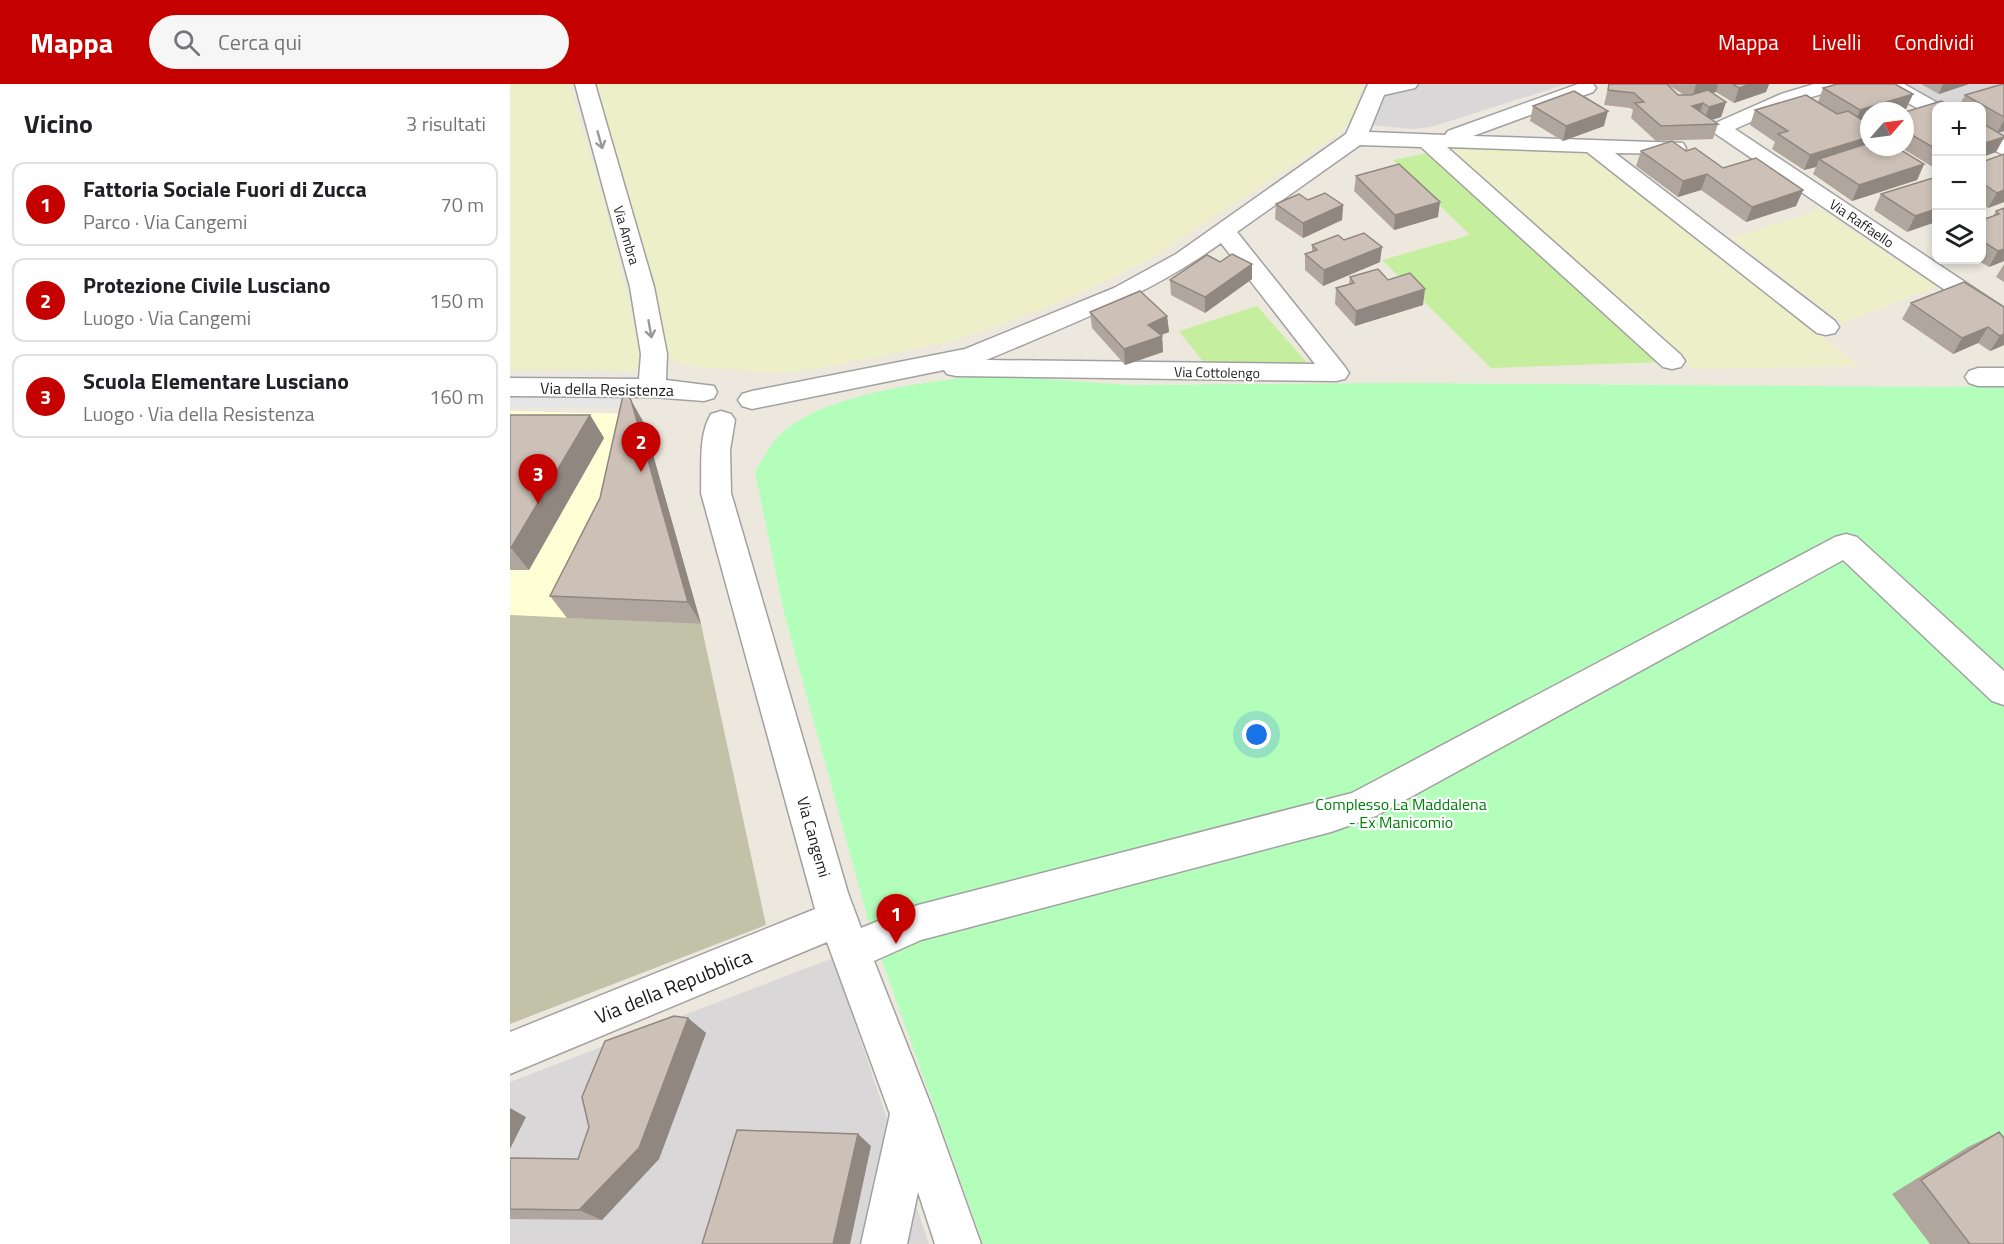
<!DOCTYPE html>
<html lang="it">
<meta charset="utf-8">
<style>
:root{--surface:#fff;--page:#f6f6f6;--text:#202124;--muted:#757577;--line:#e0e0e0;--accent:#c50100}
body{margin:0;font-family:"Titillium Web",sans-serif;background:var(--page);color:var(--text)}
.controls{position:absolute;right:18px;top:18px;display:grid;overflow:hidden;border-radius:12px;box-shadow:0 3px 9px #0003}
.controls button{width:54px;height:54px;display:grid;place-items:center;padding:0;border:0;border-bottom:2px solid var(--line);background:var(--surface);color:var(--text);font:30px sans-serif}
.compass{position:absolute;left:1350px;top:18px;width:54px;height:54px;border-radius:50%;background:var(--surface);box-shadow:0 3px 9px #0003;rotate:62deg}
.you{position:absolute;left:747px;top:651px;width:21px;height:21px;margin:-15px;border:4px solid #fff;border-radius:50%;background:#1a73e8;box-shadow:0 0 0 9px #1a73e833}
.badge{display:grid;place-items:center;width:39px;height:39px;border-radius:50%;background:var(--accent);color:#fff;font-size:20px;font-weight:700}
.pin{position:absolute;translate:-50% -50px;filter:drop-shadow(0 2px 3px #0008)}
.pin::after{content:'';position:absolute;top:32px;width:21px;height:18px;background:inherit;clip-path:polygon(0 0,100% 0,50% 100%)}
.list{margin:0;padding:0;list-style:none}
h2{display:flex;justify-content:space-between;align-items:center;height:78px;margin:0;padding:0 24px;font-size:26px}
h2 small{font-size:20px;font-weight:400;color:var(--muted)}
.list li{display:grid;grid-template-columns:39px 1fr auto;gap:18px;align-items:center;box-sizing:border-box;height:84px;margin:0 12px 12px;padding:0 12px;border:2px solid var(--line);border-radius:12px}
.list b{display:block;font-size:22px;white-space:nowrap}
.list p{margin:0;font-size:20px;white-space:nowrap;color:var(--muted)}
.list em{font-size:20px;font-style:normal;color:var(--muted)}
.icon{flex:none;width:33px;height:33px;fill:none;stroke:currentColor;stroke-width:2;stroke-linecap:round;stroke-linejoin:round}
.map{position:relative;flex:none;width:1494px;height:1160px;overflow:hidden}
header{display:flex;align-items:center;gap:36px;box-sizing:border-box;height:84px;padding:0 30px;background:var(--accent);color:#fff}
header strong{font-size:28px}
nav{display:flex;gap:33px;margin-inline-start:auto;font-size:21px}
.search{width:420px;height:54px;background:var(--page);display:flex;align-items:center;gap:15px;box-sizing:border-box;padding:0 21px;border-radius:33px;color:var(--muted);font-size:22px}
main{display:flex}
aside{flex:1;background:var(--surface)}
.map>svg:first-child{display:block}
.residential{fill:#d9d7d7}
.education{fill:#ffffd6}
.construction{fill:#c2c2a9}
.farmland{fill:#ecefc7}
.grass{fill:#c5ee9e}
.park{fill:#b4febb}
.parking{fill:#e6e6e6}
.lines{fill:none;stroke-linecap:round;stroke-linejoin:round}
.minor-casing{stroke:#a1a1a1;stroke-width:3}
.minor{fill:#fff;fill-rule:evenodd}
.wall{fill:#b0a69d;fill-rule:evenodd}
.shaded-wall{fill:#908780}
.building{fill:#cdc1b7;stroke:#908780;stroke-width:1.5}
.oneway{stroke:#989898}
.labels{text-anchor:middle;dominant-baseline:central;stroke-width:4.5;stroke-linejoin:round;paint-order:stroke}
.far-street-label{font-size:14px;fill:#1a1a1a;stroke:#fff}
.street-label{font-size:16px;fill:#1a1a1a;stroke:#fff}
.park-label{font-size:16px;fill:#01800c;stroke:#fff}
.near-street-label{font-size:20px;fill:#1a1a1a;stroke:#fff}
</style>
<header>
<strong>Mappa</strong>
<div class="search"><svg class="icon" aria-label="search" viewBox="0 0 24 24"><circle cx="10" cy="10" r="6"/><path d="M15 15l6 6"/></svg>Cerca qui</div>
<nav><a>Mappa</a><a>Livelli</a><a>Condividi</a></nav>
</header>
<main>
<aside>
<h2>Vicino<small>3 risultati</small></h2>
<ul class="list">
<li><span class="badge">1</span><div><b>Fattoria Sociale Fuori di Zucca</b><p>Parco · Via Cangemi</p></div><em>70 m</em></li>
<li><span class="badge">2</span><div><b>Protezione Civile Lusciano</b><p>Luogo · Via Cangemi</p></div><em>150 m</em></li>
<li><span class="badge">3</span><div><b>Scuola Elementare Lusciano</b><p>Luogo · Via della Resistenza</p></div><em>160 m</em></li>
</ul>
</aside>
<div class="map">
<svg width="1494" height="1160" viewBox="0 0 1494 1160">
<rect width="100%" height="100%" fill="#ede8de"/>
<path class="residential" d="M 880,0 L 1056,0 L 921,43 L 903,45 L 861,41 Z
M 1392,0 L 1494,0 L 1494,57 L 1472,45 L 1472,22 L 1432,22 Z
M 323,874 L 419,1160 L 0,1160 L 0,998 Z"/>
<path class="education" d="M 0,327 L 127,330 L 57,534 L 0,531 Z"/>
<path class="construction" d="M 0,531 L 191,540 L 256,841 L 0,940 Z"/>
<path class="farmland" d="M 0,0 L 59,0 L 97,127 L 129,261 L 131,283 L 122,287 L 0,286 Z
M 87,0 L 851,0 L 852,3 L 842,36 L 829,50 L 640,175 L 565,212 L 488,242 L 439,258 L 307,285 L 264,289 L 182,282 L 160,276 Z
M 930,61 L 1075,66 L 1349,282 L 1183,285 Z
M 1310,125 L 1427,203 L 1332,239 L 1222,154 Z"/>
<path class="grass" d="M 922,68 L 1153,278 L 981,284 L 872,176 L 960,151 L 883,76 Z
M 747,222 L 797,279 L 695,280 L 669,247 Z"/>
<path class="park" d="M 460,293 L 519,294 L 619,301 L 889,299 L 1439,303 L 1494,301 L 1494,1160 L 473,1160 L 360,843 L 274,529 L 245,388 C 252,376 259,362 268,353 C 305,313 407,299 460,293 Z"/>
<path class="parking" d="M 0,310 L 117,310 L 111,323 L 0,323 Z"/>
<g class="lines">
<g class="minor-casing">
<path id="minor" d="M 65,0 L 85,0 L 144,203 L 157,270 L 156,296 L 204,302 L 207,308 L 204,314 L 194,317 L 142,313 L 0,312 L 0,294 L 129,295 L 131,270 L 120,203 Z
M 858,0 L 908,0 L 905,4 L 874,11 L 859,48 L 935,51 L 938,47 L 1068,0 L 1083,0 L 1086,4 L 1083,8 L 963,52 L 1173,59 L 1176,64 L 1173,69 L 1165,70 L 1105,69 L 1325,237 L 1329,243 L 1325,249 L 1316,251 L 1307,249 L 1077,68 L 937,63 L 1171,271 L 1175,277 L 1171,283 L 1162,285 L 1153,283 L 911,63 L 850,61 L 727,148 L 835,283 L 839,289 L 835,295 L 826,297 L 446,292 L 437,290 L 434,286 L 242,325 L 232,322 L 228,316 L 232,310 L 242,307 L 455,265 L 604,204 L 666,170 L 836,50 ZM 711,159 L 805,280 L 476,276 C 557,242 639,211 711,159 Z
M 1304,0 L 1335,0 L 1332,4 L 1285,18 L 1225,45 L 1494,224 L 1494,243 L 1485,240 L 1203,48 L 1200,44 L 1203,40 L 1271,10 Z
M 1369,0 L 1394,0 L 1433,22 L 1426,22 L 1426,33 L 1419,31 L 1372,4 Z
M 1472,46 L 1494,56 L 1494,71 L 1472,61 Z
M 1468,284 L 1494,284 L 1494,302 L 1468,302 L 1459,299 L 1455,293 L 1459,287 Z
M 211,327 L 221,330 L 225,336 L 220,366 L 221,409 L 338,809 L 351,844 L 408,821 L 842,709 L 1325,453 L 1336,450 L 1347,453 L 1494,587 L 1494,621 L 1482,617 L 1333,476 L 866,732 L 821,748 L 411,856 L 364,877 L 424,1029 L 471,1160 L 425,1160 L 408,1108 L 397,1160 L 351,1160 L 380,1030 L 317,858 L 0,990 L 0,948 L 305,825 L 191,409 C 192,384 188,351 201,330 Z"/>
</g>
<use href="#minor" class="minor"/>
</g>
<path class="wall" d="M 1099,0 L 1259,0 L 1256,8 L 1224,19 L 1206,8 L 1202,9 L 1216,18 L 1211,33 L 1202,36 L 1208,40 L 1203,55 L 1146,57 L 1121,34 L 1123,26 L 1120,24 L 1094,21 ZM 1157,0 L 1174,11 L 1168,11 Z
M 1411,0 L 1459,0 L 1429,10 Z
M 1494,0 L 1494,47 L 1488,48 L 1494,52 L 1494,54 L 1486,68 L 1472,73 L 1472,22 L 1449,22 L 1455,11 Z
M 1313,4 L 1403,10 L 1396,25 L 1391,27 L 1359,27 L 1359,37 L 1356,38 L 1359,63 L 1414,80 L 1407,96 L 1342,117 L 1303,90 L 1306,83 L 1294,86 L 1262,65 L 1265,58 L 1240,41 L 1245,26 L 1308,18 Z
M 1023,22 L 1094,42 L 1053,57 L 1020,37 Z
M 1426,22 L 1426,85 L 1390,63 L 1395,63 L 1395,28 Z
M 1131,67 L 1176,67 L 1213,84 L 1293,106 L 1286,122 L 1236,138 L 1191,106 L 1168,113 L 1126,82 Z
M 1494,70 L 1494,118 L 1478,124 L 1472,120 L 1472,78 Z
M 846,92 L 928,133 L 884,146 L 844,107 Z
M 1426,93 L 1397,148 L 1364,126 L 1371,110 Z
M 798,116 L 833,121 L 832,136 L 793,154 L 765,135 L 766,120 Z
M 1494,124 L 1494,177 L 1479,183 L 1467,176 L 1472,176 L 1472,136 L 1483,132 L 1486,127 Z
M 834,156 L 870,178 L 813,202 L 795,186 L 795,170 L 802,168 L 802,161 Z
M 742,180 L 742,195 L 695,229 L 661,211 L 660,196 Z
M 1494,180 L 1494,198 L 1486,193 Z
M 840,193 L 878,196 L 913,221 L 845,242 L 825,220 L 826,204 L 839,200 Z
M 1401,219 L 1494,223 L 1494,261 L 1480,267 L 1468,259 L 1443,270 L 1392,235 Z
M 580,228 L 657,232 L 659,248 L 650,251 L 652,252 L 653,268 L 615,281 L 582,244 Z
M 0,331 L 80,331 L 94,354 L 19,486 L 0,486 Z
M 134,339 L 191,540 L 57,534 L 40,512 L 90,414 Z
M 178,934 L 196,949 L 149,1075 L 92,1136 L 0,1135 L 0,1074 L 68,1075 Z
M 1489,1048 L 1494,1160 L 1420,1160 L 1382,1110 L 1458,1063 Z"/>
<path class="shaded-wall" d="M 1186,0 L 1208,0 L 1206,8 L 1182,15 Z
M 1241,0 L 1259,0 L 1256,8 L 1224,19 L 1229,4 Z
M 1433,0 L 1459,0 L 1429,10 Z
M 1403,10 L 1396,25 L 1391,27 L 1359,27 L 1359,37 L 1344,41 L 1350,26 Z
M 1216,18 L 1211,33 L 1194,38 L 1199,23 Z
M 1193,19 L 1188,34 L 1182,22 Z
M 1098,27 L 1094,42 L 1053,57 L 1056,42 Z
M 1494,36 L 1494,47 L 1487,49 Z
M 1359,53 L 1359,63 L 1309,75 L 1306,83 L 1294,86 L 1300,71 Z
M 1494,53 L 1486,68 L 1472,73 L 1472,60 Z
M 1414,80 L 1407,96 L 1342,117 L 1349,101 Z
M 1197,90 L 1191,106 L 1168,113 L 1173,97 Z
M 1293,106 L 1286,122 L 1236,138 L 1242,123 Z
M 1494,106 L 1494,118 L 1478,124 L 1487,109 Z
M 930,118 L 928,133 L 884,146 L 885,131 Z
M 833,121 L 832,136 L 793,154 L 793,139 Z
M 1426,125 L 1426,138 L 1397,148 L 1405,132 Z
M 872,163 L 870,178 L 813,202 L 814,186 Z
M 1494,165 L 1494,177 L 1479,183 L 1488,167 Z
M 742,180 L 742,195 L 695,229 L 695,213 Z
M 915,205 L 913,221 L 845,242 L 846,227 Z
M 657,232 L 659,248 L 639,256 L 638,241 Z
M 1478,243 L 1468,259 L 1443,270 L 1452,254 Z
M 1494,250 L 1494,261 L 1480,267 L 1490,252 Z
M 652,252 L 653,268 L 615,281 L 614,265 Z
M 121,316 L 134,339 L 191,540 L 178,518 Z
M 80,331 L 94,354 L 19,486 L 1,464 Z
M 178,934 L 196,949 L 149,1075 L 92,1136 L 69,1126 Z
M 0,1024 L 16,1033 L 0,1065 Z
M 348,1050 L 361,1062 L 340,1160 L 323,1160 Z"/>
<path class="building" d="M 1099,0 L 1157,0 L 1168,11 L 1181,11 L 1198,6 L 1216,18 L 1199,23 L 1193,19 L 1182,22 L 1208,40 L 1151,42 L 1125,19 L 1134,18 L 1124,9 L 1098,6 Z
M 1223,0 L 1241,0 L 1229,4 Z
M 1327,0 L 1385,0 L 1403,10 L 1350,26 L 1313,4 Z
M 1494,0 L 1494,33 L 1455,11 L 1493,0 Z
M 1064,7 L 1098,27 L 1056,42 L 1023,22 Z
M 1296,11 L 1327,30 L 1338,27 L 1359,40 L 1359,53 L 1300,71 L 1268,50 L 1278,47 L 1245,26 Z
M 1431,17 L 1441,22 L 1426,22 L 1426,65 L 1395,47 L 1395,28 Z
M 1472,39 L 1494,52 L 1494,53 L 1472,60 Z
M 1162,57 L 1176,67 L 1185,64 L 1213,84 L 1246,74 L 1293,106 L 1242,123 L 1197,90 L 1173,97 L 1131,67 Z
M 1359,59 L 1359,63 L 1386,63 L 1414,80 L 1349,101 L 1309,75 Z
M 1494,70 L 1494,106 L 1487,109 L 1472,99 L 1472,78 Z
M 889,80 L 930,118 L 885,131 L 846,92 Z
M 1426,93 L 1426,125 L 1405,132 L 1371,110 Z
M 815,109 L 833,121 L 793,139 L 766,120 L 789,110 L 798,116 Z
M 1494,124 L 1494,165 L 1488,167 L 1472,157 L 1472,136 L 1489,130 L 1486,127 Z
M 854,149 L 872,163 L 814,186 L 795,170 L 807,166 L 802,161 L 828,151 L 834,156 Z
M 722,170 L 742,180 L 695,213 L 660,196 L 697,171 L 710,178 Z
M 868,185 L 878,196 L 900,189 L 915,205 L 846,227 L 826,204 L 844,199 L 840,193 Z
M 1454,198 L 1494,223 L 1494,250 L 1490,252 L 1478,243 L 1452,254 L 1401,219 Z
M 630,207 L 657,232 L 638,241 L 652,252 L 614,265 L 580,228 Z
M 114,307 L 121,316 L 178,518 L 40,512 L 90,414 Z
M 0,331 L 80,331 L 1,464 L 0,464 Z
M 164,932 L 178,934 L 129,1064 L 69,1126 L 0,1125 L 0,1074 L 68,1075 L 79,1043 L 72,1013 L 95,957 Z
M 227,1046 L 348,1050 L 323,1160 L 192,1160 Z
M 1489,1048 L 1494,1054 L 1494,1160 L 1460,1160 L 1411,1096 Z"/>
<defs><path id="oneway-shaft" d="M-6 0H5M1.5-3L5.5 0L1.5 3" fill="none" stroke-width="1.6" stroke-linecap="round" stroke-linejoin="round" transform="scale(1.5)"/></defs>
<g class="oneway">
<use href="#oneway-shaft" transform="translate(90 56) rotate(74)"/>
<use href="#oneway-shaft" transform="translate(140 245) rotate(80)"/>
</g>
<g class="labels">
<g class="far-street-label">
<text transform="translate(1352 139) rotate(34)">Via Raffaello</text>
<text transform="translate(117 151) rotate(74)">Via Ambra</text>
<text transform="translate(707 288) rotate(1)">Via Cottolengo</text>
</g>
<g class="street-label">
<text transform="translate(97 305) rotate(1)">Via della Resistenza</text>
<text transform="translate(304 753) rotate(74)">Via Cangemi</text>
</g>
<g class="park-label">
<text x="891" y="720">Complesso La Maddalena<tspan x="891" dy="18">- Ex Manicomio</tspan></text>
</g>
<g class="near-street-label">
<text transform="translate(163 902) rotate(-22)">Via della Repubblica</text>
</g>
</g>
</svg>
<div class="controls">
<button>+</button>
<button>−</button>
<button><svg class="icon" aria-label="layers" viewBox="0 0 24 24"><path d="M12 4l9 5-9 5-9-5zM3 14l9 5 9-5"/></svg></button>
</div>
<svg class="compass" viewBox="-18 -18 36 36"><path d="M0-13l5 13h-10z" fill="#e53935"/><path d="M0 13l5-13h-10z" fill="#757577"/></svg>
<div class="you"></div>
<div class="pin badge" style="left:386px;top:860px">1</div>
<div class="pin badge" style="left:131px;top:388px">2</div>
<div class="pin badge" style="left:28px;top:420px">3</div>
</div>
</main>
